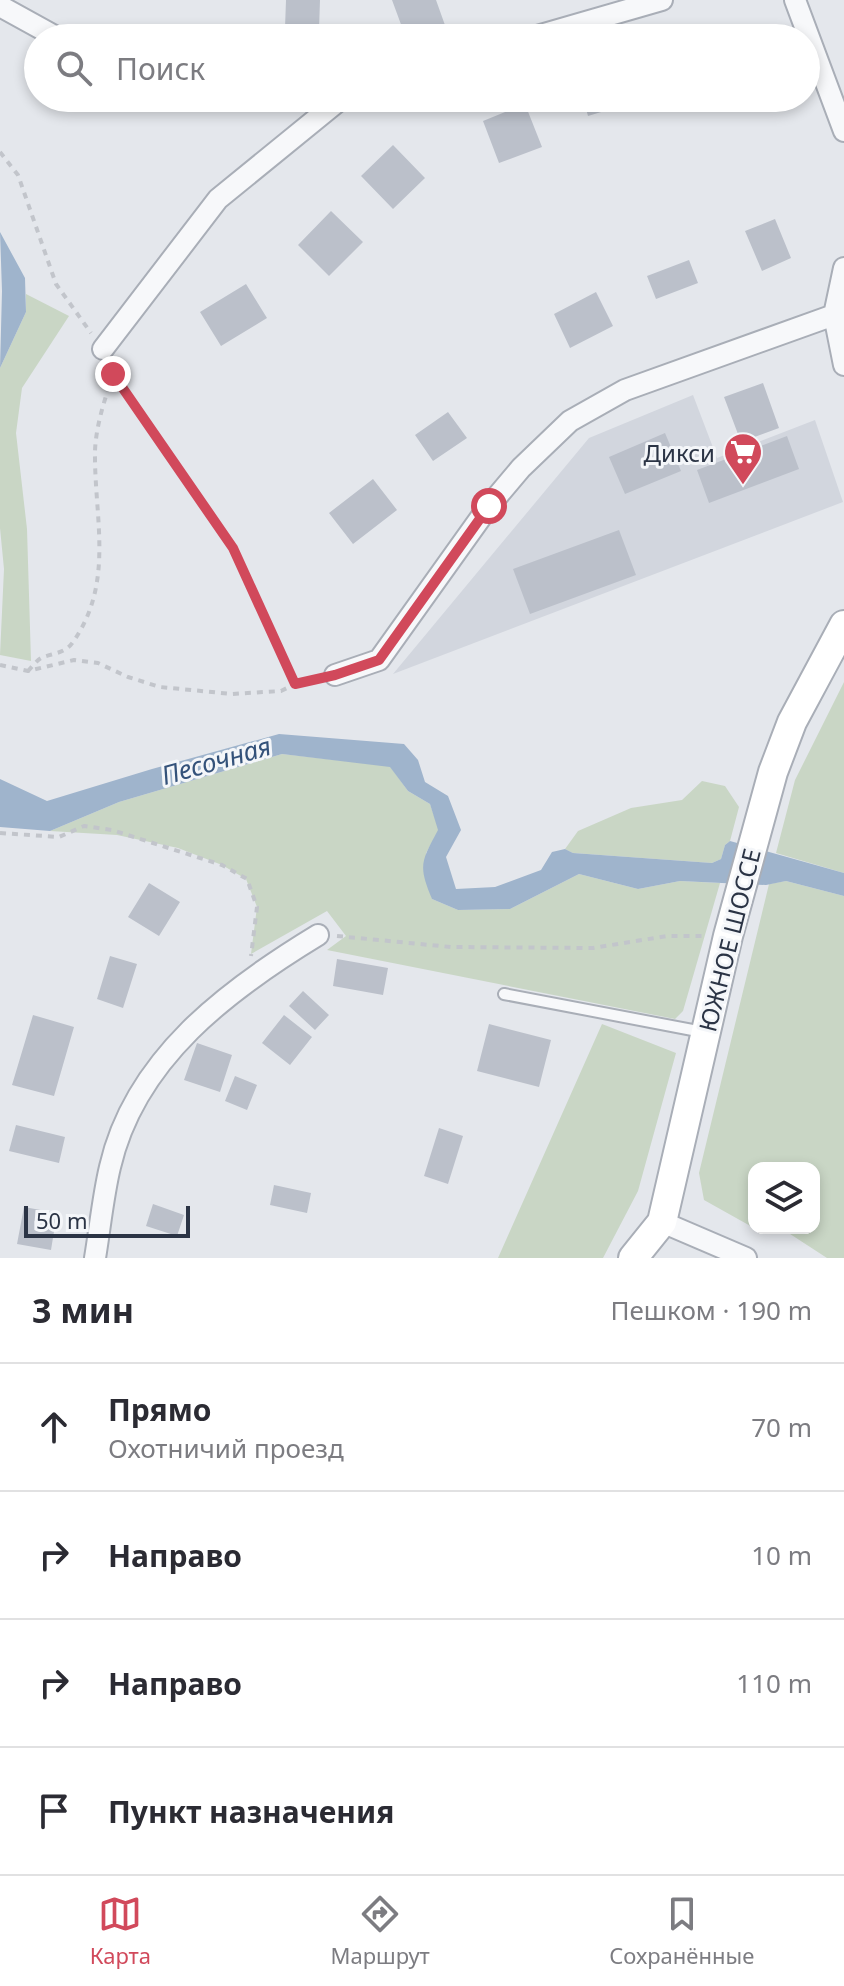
<!DOCTYPE html>
<html lang="ru">
<meta charset="utf-8">
<style>
:root{--surface:#fff;--page:#f2f2f3;--text:#2b2b33;--muted:#7c7c81;--line:#e1e1e2;--accent:#d1495b}
body{margin:0;font-family:"Noto Sans",sans-serif;background:var(--page);color:var(--text)}
.controls{position:absolute;right:24px;bottom:24px;display:grid;overflow:hidden;border-radius:16px;box-shadow:0 4px 12px #0003}
.controls button{width:72px;height:72px;display:grid;place-items:center;padding:0;border:0;border-bottom:2px solid var(--line);background:var(--surface);color:var(--text);font:40px sans-serif}
.scale{position:absolute;left:24px;bottom:20px;width:166px;box-sizing:border-box;padding-left:8px;border:4px solid #2b3445;border-top:0;font-size:22px;line-height:28px;white-space:nowrap;color:#2b3445;-webkit-text-stroke:6px #f4f6f9;paint-order:stroke}
.stop{position:absolute;width:24px;height:24px;margin:-18px;border:6px solid #d1495b;border-radius:50%;background:#fff}
.stop.end{background:#d1495b;border-color:#fff;box-shadow:0 2px 8px #0008}
.list{margin:0;padding:0;list-style:none}
h2{display:flex;justify-content:space-between;align-items:center;height:104px;margin:0;padding:0 32px;font-size:34px}
h2 small{font-size:26px;font-weight:400;color:var(--muted)}
.list li{display:grid;grid-template-columns:52px 1fr auto;gap:24px;align-items:center;box-sizing:border-box;height:128px;padding:0 32px;border-top:2px solid var(--line)}
.list b{display:block;font-size:30px;white-space:nowrap}
.list p{margin:0;font-size:26px;white-space:nowrap;color:var(--muted)}
.list em{font-size:26px;font-style:normal;color:var(--muted)}
.icon{flex:none;width:44px;height:44px;fill:none;stroke:currentColor;stroke-width:2;stroke-linecap:round;stroke-linejoin:round}
.map{position:relative;flex:none;width:844px;height:1258px;overflow:hidden}
.search{position:absolute;background:var(--surface);box-shadow:0 4px 12px #0003;left:24px;right:24px;top:24px;height:88px;display:flex;align-items:center;gap:20px;box-sizing:border-box;padding:0 28px;border-radius:44px;color:var(--muted);font-size:30px}
.sheet{height:616px;background:var(--surface)}
nav{display:flex;justify-content:space-around;align-items:center;box-sizing:border-box;height:112px;border-top:2px solid var(--line);background:var(--surface);font-size:22px;color:var(--muted)}
nav a{display:grid;justify-items:center;gap:4px}
nav .on{color:var(--accent)}
.map>svg:first-child{display:block}
.built{fill:#d2d6de}
.green{fill:#c9d6c5}
.water{fill:#9fb4cc}
.building{fill:#bbc0ca}
.lines{fill:none;stroke-linecap:round;stroke-linejoin:round}
.lane-casing{stroke:#a9aeb7;stroke-width:14}
.street-casing{stroke:#a9aeb7;stroke-width:24}
.secondary-casing{stroke:#a9aeb7;stroke-width:32}
.path{stroke:#c2c5cb;stroke-width:4;stroke-dasharray:6 6;stroke-linecap:butt}
.lane{stroke:#f7f8fa;stroke-width:10}
.street{stroke:#f7f8fa;stroke-width:20}
.secondary{stroke:#fff;stroke-width:28}
.route{stroke:#d1495b;stroke-width:10}
.labels{text-anchor:middle;dominant-baseline:central;stroke-width:6;stroke-linejoin:round;paint-order:stroke}
.poi-label{font-size:24px;fill:#2b3445;stroke:#f4f6f9;text-anchor:end}
.street-label{font-size:24px;fill:#2b3445;stroke:#f4f6f9}
.water-label{font-size:26px;font-style:italic;fill:#34527a;stroke:#f4f6f9}
</style>
<div class="map">
<svg width="844" height="1258" viewBox="0 0 844 1258">
<rect width="100%" height="100%" fill="#e4e7ec"/>
<path class="built" d="M 693,395 L 717,458 L 815,420 L 843,502 L 393,674 L 589,438 Z"/>
<path class="green" d="M 26,294 L 69,316 L 22,388 L 16,433 L 27,529 L 31,661 L 0,655 L 4,569 L 0,528 L 0,368 L 26,312 Z
M 844,682 L 844,873 L 776,853 L 795,780 Z
M 282,754 L 390,766 L 408,791 L 430,804 L 439,830 L 426,853 L 432,899 L 458,910 L 510,909 L 579,874 L 638,889 L 680,881 L 720,883 L 683,1011 L 675,1019 L 327,950 L 346,936 L 327,911 L 251,954 L 257,907 L 246,879 L 222,865 L 178,848 L 117,835 L 50,831 L 119,802 Z
M 702,781 L 725,786 L 739,807 L 730,841 L 725,845 L 721,859 L 712,863 L 573,853 L 565,849 L 578,831 L 631,808 L 682,800 Z
M 786,881 L 844,896 L 844,1258 L 827,1258 L 787,1232 L 755,1228 L 814,1228 L 814,1168 L 754,1168 L 754,1228 L 704,1200 L 699,1173 L 769,884 Z
M 602,1024 L 676,1053 L 638,1191 L 603,1258 L 498,1258 Z"/>
<path class="water" d="M 0,232 L 25,278 L 26,312 L 0,368 L 2,291 Z
M 279,734 L 404,744 L 418,760 L 425,782 L 448,796 L 461,830 L 446,857 L 456,889 L 495,887 L 541,870 L 552,852 L 565,849 L 573,853 L 712,863 L 721,859 L 725,845 L 730,841 L 844,873 L 844,896 L 786,881 L 766,885 L 680,881 L 638,889 L 579,874 L 510,909 L 458,910 L 432,899 C 418,865 421,862 438,830 L 430,804 L 408,791 L 390,767 L 282,754 L 119,802 L 50,831 L 0,827 L 0,779 L 47,801 L 152,769 Z"/>
<path class="building" d="M 286,0 L 320,0 L 319,30 L 285,28 Z
M 392,0 L 436,0 L 446,28 L 418,38 L 406,38 Z
M 583,98 L 644,98 L 644,99 L 588,116 Z
M 525,104 L 542,147 L 499,163 L 483,121 Z
M 393,145 L 425,178 L 393,209 L 361,176 Z
M 331,211 L 363,242 L 329,276 L 298,245 Z
M 775,219 L 791,258 L 762,271 L 745,231 Z
M 689,260 L 698,283 L 656,299 L 647,276 Z
M 246,284 L 267,318 L 221,346 L 200,312 Z
M 596,292 L 613,326 L 570,348 L 554,314 Z
M 763,383 L 779,428 L 741,442 L 724,397 Z
M 448,412 L 467,438 L 433,461 L 415,435 Z
M 665,433 L 681,471 L 625,494 L 609,457 Z
M 787,436 L 799,469 L 709,503 L 697,470 Z
M 373,479 L 397,510 L 353,544 L 329,513 Z
M 619,530 L 636,575 L 530,614 L 513,569 Z
M 149,883 L 180,902 L 159,936 L 128,917 Z
M 110,956 L 137,964 L 123,1008 L 97,999 Z
M 337,959 L 388,968 L 383,995 L 333,986 Z
M 303,991 L 329,1015 L 315,1030 L 289,1006 Z
M 33,1015 L 74,1027 L 54,1096 L 12,1085 Z
M 284,1015 L 312,1037 L 290,1065 L 262,1043 Z
M 489,1024 L 551,1040 L 539,1087 L 477,1071 Z
M 197,1043 L 232,1055 L 220,1092 L 184,1080 Z
M 235,1076 L 257,1085 L 247,1110 L 225,1101 Z
M 16,1125 L 65,1137 L 59,1163 L 9,1151 Z
M 439,1128 L 463,1136 L 448,1184 L 424,1176 Z
M 274,1185 L 311,1193 L 307,1213 L 270,1205 Z
M 153,1204 L 184,1215 L 177,1236 L 146,1226 Z
M 24,1207 L 57,1213 L 51,1250 L 17,1244 Z"/>
<g class="lines">
<g class="lane-casing">
<path id="lane" d="M 504,994 L 703,1032"/>
</g>
<g class="street-casing">
<path id="street" d="M 795,0 L 844,131
M 0,6 L 58,38
M 530,38 L 662,0
M 844,268 L 834,315 L 844,365
M 103,349 L 218,199 L 342,98
M 335,675 L 379,660 L 489,506 L 521,468 L 570,421 L 625,390 L 834,315
M 662,1222 L 746,1258
M 95,1258 C 100,1228 103,1196 110,1167 C 135,1058 229,989 318,935"/>
</g>
<g class="secondary-casing">
<path id="secondary" d="M 633,1258 L 662,1222 L 728,936 L 773,772 L 792,722 L 844,625"/>
</g>
<path class="path" d="M 0,152 L 18,175 L 56,284 L 91,333
M 113,374 L 233,548 L 295,684
M 0,665 L 28,671 L 74,660 L 98,663 L 128,677 L 160,687 L 232,694 L 281,691 L 295,684 L 316,679
M 28,671 C 32,667 36,661 41,658 C 52,653 65,654 73,642 C 115,582 94,517 95,451 C 96,425 105,399 113,374 L 111,368
M 0,833 L 59,837 L 84,826 L 112,830 L 222,865 L 247,879 L 257,907 L 251,956
M 337,936 L 451,947 L 593,948 L 667,936 L 702,936"/>
<use href="#lane" class="lane"/>
<use href="#street" class="street"/>
<use href="#secondary" class="secondary"/>
</g>
<g class="lines">
<path class="route" d="M 113,374 L 233,548 L 295,684 L 335,675 L 379,660 L 489,506"/>
</g>
<defs>
<g id="supermarket-pin" transform="scale(2)"><path d="M0 17L-7.5 6A9.5 9.5 0 1 1 7.5 6Z" fill="#d1495b" stroke="#f4f6f9"/><path d="M-6-5.5h2.5l.6 2H6L4.5 2H-2.5L-4.4-4H-6ZM-1.5 3.2a1.3 1.3 0 1 0 .1 0ZM3 3.2a1.3 1.3 0 1 0 .1 0Z" fill="#fff"/></g>
</defs>
<g fill-rule="evenodd">
<use href="#supermarket-pin" x="743" y="452"/>
</g>
<g class="labels">
<g class="poi-label">
<text x="715" y="452">Дикси</text>
</g>
<g class="street-label">
<text transform="translate(729 940) rotate(-76)">ЮЖНОЕ ШОССЕ</text>
</g>
<g class="water-label">
<text transform="translate(216 760) rotate(-16)">Песочная</text>
</g>
</g>
</svg>
<div class="controls">
<button><svg class="icon" aria-label="layers" viewBox="0 0 24 24"><path d="M12 4l9 5-9 5-9-5zM3 14l9 5 9-5"/></svg></button>
</div>
<div class="scale">50 m</div>
<div class="stop" style="left:489px;top:506px"></div>
<div class="stop end" style="left:113px;top:374px"></div>
<div class="search"><svg class="icon" aria-label="search" viewBox="0 0 24 24"><circle cx="10" cy="10" r="6"/><path d="M15 15l6 6"/></svg>Поиск</div>
</div>
<section class="sheet">
<h2>3 мин<small>Пешком · 190 m</small></h2>
<ul class="list">
<li><svg class="icon" aria-label="ahead" viewBox="0 0 24 24"><path d="M12 20V5M6 11l6-6 6 6"/></svg><div><b>Прямо</b><p>Охотничий проезд</p></div><em>70 m</em></li>
<li><svg class="icon" aria-label="right" viewBox="0 0 24 24"><path d="M7 20v-9h11M14 6l5 5-5 5"/></svg><div><b>Направо</b></div><em>10 m</em></li>
<li><svg class="icon" aria-label="right" viewBox="0 0 24 24"><path d="M7 20v-9h11M14 6l5 5-5 5"/></svg><div><b>Направо</b></div><em>110 m</em></li>
<li><svg class="icon" aria-label="arrive" viewBox="0 0 24 24"><path d="M6 21V4h12l-3 4 3 4H6"/></svg><div><b>Пункт назначения</b></div></li>
</ul>
</section>
<nav>
<a class="on"><svg class="icon" aria-label="map" viewBox="0 0 24 24"><path d="M3 6l6-2 6 2 6-2v14l-6 2-6-2-6 2zM9 4v14M15 6v14"/></svg>Карта</a>
<a><svg class="icon" aria-label="directions" viewBox="0 0 24 24"><path d="M12 3l9 9-9 9-9-9zM9 14v-3h6M13 9l2 2-2 2"/></svg>Маршрут</a>
<a><svg class="icon" aria-label="saved" viewBox="0 0 24 24"><path d="M7 4h10v16l-5-4-5 4z"/></svg>Сохранённые</a>
</nav>
